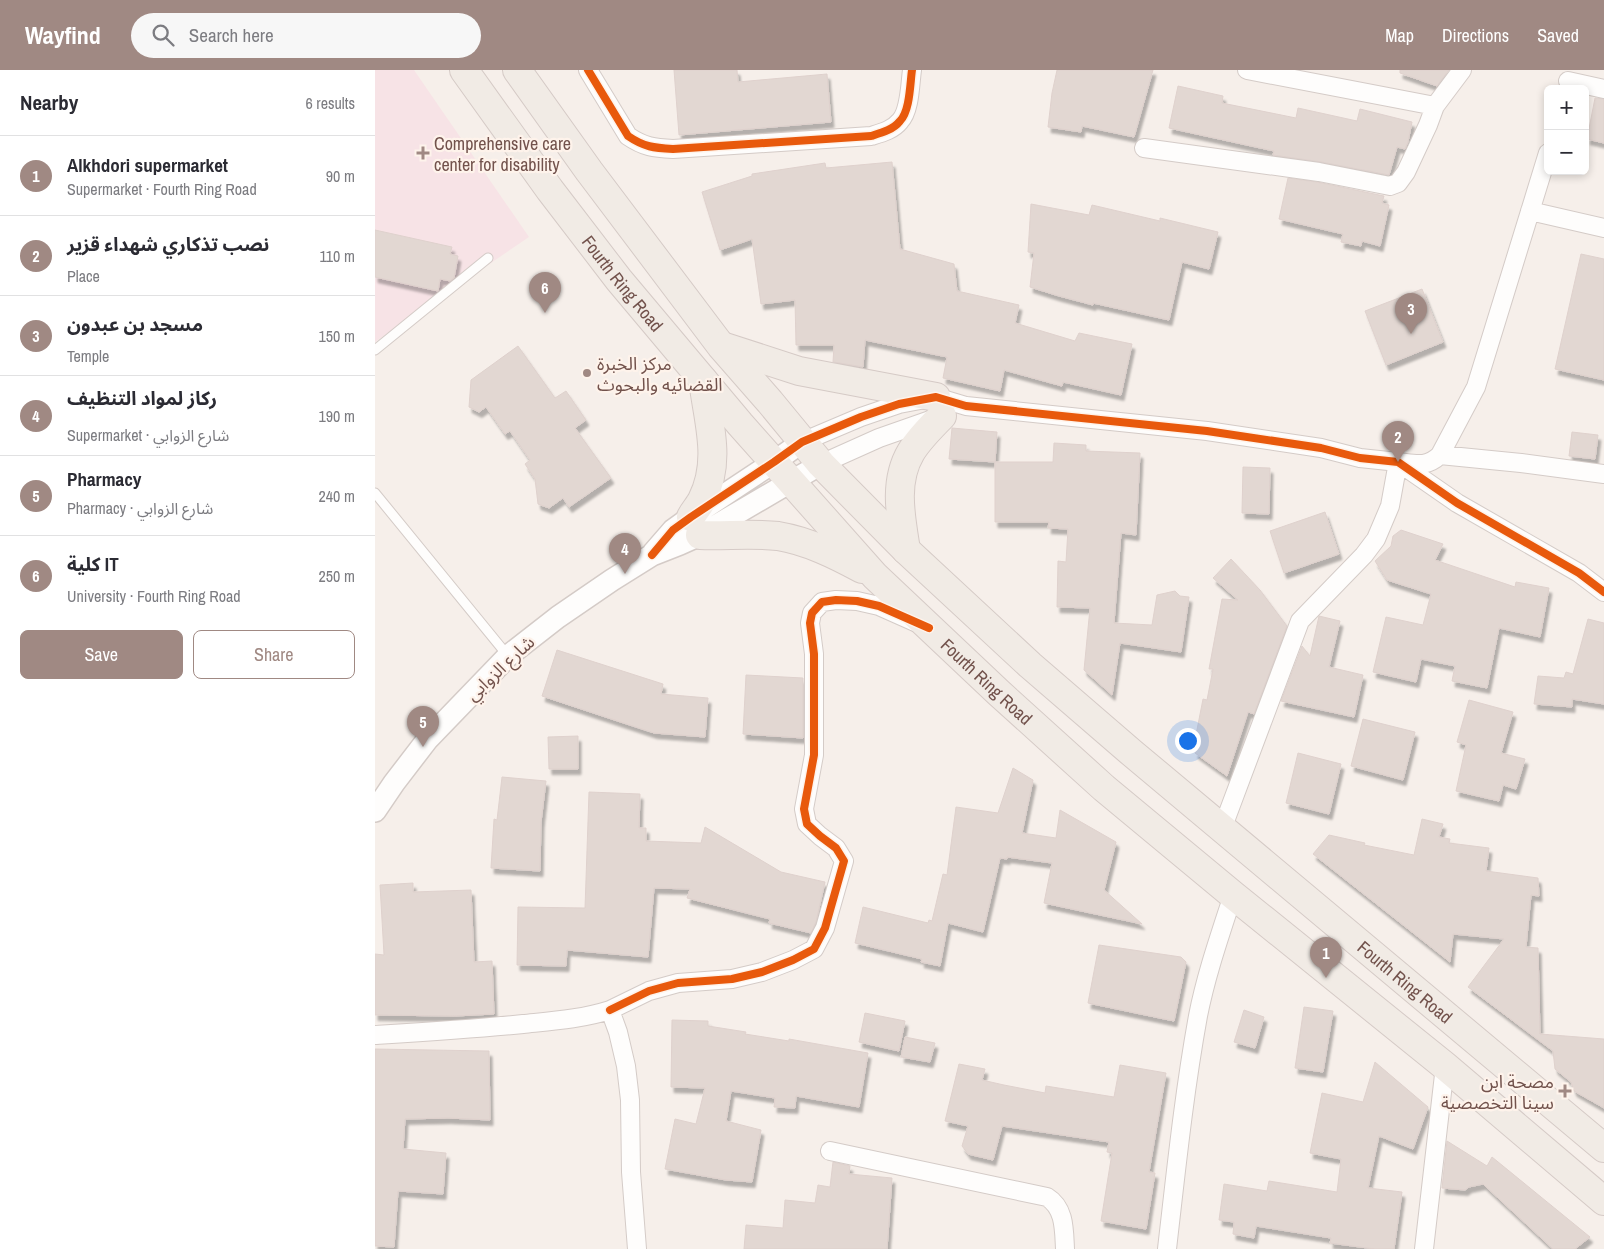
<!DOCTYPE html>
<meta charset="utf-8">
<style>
:root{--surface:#fff;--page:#f7f7f7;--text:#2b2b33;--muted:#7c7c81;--line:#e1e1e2;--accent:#a08983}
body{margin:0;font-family:"Archivo Narrow","Noto Sans Arabic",sans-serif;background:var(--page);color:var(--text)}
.controls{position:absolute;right:15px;top:15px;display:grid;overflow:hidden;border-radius:8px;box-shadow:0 2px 8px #0003}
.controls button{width:45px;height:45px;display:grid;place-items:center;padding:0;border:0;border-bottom:1px solid var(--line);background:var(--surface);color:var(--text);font:25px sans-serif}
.you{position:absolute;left:812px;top:670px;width:18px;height:18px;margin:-12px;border:4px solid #fff;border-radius:50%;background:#1a73e8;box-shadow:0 0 0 8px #1a73e833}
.badge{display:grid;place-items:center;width:32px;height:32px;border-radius:50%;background:var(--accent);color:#fff;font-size:16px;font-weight:700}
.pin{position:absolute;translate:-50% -41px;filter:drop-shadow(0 1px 2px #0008)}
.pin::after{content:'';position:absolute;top:26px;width:18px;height:15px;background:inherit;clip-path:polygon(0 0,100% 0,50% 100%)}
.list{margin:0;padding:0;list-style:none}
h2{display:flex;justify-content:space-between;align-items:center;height:65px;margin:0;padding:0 20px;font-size:21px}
h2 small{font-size:16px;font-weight:400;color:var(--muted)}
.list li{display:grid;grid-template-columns:32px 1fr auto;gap:15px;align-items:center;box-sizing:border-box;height:80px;padding:0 20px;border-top:1px solid var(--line)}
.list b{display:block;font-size:19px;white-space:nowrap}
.list p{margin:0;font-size:16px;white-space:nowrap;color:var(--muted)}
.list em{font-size:16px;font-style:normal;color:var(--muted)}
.actions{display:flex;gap:10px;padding:15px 20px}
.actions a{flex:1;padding:11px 0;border:1px solid var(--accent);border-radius:8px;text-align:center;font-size:18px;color:var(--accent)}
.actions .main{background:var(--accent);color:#fff}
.icon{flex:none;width:28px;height:28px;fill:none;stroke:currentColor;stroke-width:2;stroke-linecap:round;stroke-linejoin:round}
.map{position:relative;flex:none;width:1229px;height:1179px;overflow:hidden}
header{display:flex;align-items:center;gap:30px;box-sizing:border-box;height:70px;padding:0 25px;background:var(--accent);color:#fff}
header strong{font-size:24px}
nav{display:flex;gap:28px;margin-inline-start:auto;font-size:18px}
.search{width:350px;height:45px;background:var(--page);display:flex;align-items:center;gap:12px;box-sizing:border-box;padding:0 18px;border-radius:28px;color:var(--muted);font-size:19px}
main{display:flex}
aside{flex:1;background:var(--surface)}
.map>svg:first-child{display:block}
.medical{fill:#f7e3e6}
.building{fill:#e2d7d2;stroke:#dfd1cd;filter:url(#shadow)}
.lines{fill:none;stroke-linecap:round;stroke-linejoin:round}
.service-casing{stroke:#d4cbc7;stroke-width:11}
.minor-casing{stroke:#d4cbc7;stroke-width:20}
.tertiary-casing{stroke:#d4cbc7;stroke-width:24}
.primary-casing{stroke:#d5cac6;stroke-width:30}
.service{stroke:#fefdfc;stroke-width:9}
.minor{stroke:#fefdfc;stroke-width:18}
.tertiary{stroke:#fefdfc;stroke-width:21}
.primary{stroke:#f1ebe5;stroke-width:28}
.cycleway-casing{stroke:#fef3eb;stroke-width:11}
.cycleway{stroke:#e8590c;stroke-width:8}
.poi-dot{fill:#a08983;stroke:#fef3eb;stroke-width:2}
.labels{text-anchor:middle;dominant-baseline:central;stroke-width:4.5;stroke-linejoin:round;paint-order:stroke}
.poi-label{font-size:18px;fill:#72524c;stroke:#fef3eb;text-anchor:start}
.street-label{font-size:18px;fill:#72524c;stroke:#fef3eb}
</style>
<header>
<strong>Wayfind</strong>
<div class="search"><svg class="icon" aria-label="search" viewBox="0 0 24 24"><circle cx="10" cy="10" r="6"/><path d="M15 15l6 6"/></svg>Search here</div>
<nav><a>Map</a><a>Directions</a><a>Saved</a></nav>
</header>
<main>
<aside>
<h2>Nearby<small>6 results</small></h2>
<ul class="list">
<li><span class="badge">1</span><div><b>Alkhdori supermarket</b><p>Supermarket · Fourth Ring Road</p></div><em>90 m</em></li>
<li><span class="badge">2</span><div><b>نصب تذكاري شهداء قزير</b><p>Place</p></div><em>110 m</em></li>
<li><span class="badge">3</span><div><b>مسجد بن عبدون</b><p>Temple</p></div><em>150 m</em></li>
<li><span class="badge">4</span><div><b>ركاز لمواد التنظيف</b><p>Supermarket · شارع الزوابي</p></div><em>190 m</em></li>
<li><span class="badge">5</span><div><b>Pharmacy</b><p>Pharmacy · شارع الزوابي</p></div><em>240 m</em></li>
<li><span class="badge">6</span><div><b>كلية IT</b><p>University · Fourth Ring Road</p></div><em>250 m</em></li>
</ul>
<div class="actions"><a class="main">Save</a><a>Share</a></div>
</aside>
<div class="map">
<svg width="1229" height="1179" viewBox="0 0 1229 1179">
<defs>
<filter id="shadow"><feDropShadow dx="3" dy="5.5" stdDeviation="1" flood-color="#0004"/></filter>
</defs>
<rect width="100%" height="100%" fill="#f6efea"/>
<path class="medical" d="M 0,0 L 39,0 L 154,167 L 0,272 Z"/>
<path class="building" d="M 299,0 L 362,0 L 363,12 L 452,4 L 456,52 L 304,65 Z
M 682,0 L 778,0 L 759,67 L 707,56 L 706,62 L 673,57 L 677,23 Z
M 1025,0 L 1074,0 L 1062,16 L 1025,3 Z
M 803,16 L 848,26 L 847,33 L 921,48 L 923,38 L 982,51 L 985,39 L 1037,52 L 1033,72 L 1030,79 L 1022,77 L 1014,105 L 946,92 L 898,85 L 899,81 L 794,58 Z
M 1220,28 L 1229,29 L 1229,73 L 1212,69 Z
M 517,92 L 525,179 L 579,194 L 582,221 L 644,235 L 640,253 L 700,271 L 704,263 L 757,274 L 746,325 L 688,312 L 687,316 L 629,300 L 625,321 L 568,308 L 572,287 L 490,270 L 488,297 L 458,292 L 459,275 L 421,275 L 420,230 L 386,234 L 377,169 L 345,180 L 327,122 L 377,106 L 377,104 L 450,93 L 451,98 Z
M 913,108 L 942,112 L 1009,126 L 1007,133 L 1014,135 L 1005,176 L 987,171 L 986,176 L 966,172 L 968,164 L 904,149 Z
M 656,134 L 714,145 L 717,135 L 785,151 L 785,148 L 843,162 L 834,199 L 807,192 L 794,250 L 718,233 L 718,235 L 684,226 L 655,217 L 659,183 L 653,182 Z
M 0,160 L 77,177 L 75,184 L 83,186 L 79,208 L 75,211 L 65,209 L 63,221 L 0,207 Z
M 1206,184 L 1229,189 L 1229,310 L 1180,299 Z
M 1047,219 L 1068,272 L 1011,295 L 990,241 Z
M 143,276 L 180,328 L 191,321 L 211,350 L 200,358 L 236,408 L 194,437 L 188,428 L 174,438 L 163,434 L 160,409 L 150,394 L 155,390 L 135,361 L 130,364 L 111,337 L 104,342 L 94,337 L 96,310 Z
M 577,358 L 622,362 L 620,392 L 574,389 Z
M 1197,362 L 1223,365 L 1220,389 L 1194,386 Z
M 679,373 L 711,375 L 711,381 L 765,383 L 761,465 L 746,463 L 739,553 L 777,555 L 782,525 L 800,521 L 805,526 L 814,527 L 806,582 L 745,573 L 737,625 L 709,600 L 715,538 L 682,537 L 683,491 L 691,492 L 693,459 L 673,458 L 674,452 L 620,452 L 620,392 L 678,392 Z
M 868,397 L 895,398 L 894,444 L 867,443 Z
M 950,442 L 964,484 L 909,503 L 895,461 Z
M 1026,460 L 1068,474 L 1060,490 L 1140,517 L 1141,512 L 1174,518 L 1165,567 L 1124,558 L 1112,618 L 1077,611 L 1080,596 L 1046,589 L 1041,612 L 998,602 L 1011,547 L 1048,555 L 1056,524 L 1012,510 L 1000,491 L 1016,476 L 1018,466 Z
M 856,489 L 885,520 L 912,556 L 879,644 L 873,642 L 852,706 L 820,683 L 822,676 L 819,675 L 828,629 L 832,630 L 838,599 L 834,599 L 847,529 L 863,530 L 838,508 Z
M 944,546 L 965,551 L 954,597 L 988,605 L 979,647 L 906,631 L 927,576 L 935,586 Z
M 1213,549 L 1229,553 L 1229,634 L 1197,629 L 1197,637 L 1159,634 L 1163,606 L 1189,608 L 1191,602 L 1198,604 Z
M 182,580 L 288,614 L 286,624 L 333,628 L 330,667 L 279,663 L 167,626 Z
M 371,605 L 428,608 L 428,668 L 368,664 Z
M 1094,630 L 1138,642 L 1126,683 L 1150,689 L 1141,719 L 1128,715 L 1124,731 L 1081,721 L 1091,675 L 1082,672 Z
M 988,649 L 1040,662 L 1028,710 L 976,696 Z
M 203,666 L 203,699 L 174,699 L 173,667 Z
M 923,683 L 966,694 L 954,744 L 911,733 Z
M 638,698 L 658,710 L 647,763 L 681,768 L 685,740 L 741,772 L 729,820 L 767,854 L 669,833 L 677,793 L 632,787 L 632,789 L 625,788 L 608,862 L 573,853 L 565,896 L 546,892 L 547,889 L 480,873 L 488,837 L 553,853 L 554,850 L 557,851 L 568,804 L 572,805 L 581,737 L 623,743 Z
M 127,707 L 171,711 L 166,752 L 165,801 L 116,798 L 119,749 L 122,750 Z
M 214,722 L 265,724 L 264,758 L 271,758 L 271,771 L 326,773 L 330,757 L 406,802 L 450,812 L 441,852 L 436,863 L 394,853 L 395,849 L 312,828 L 315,819 L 279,818 L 273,887 L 192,880 L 191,896 L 142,895 L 143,837 L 210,838 Z
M 1047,749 L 1068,754 L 1064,767 L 1075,769 L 1074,773 L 1114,778 L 1111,801 L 1163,808 L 1164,826 L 1156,825 L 1151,877 L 1163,878 L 1165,964 L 1229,969 L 1229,1038 L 1199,1021 L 1196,1012 L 1180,999 L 1178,981 L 1093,917 L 1129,869 L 1078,864 L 1075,892 L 938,784 L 954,765 L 990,773 L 989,775 L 1039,785 Z
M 38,813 L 38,822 L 96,820 L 99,892 L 117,891 L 119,944 L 80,946 L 0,945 L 0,884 L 9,885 L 5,815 Z
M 724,875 L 806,887 L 811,892 L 799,951 L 713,933 Z
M 929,937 L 958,941 L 948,1002 L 920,998 Z
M 869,940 L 889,947 L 880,978 L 859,972 Z
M 490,943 L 530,951 L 524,981 L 484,972 Z
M 297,950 L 333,951 L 333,956 L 371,962 L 370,964 L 414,971 L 414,969 L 493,983 L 484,1037 L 421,1026 L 420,1038 L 399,1037 L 400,1028 L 356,1021 L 351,1051 L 386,1060 L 377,1112 L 351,1110 L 290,1099 L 300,1049 L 321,1054 L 330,1018 L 296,1017 Z
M 530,967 L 560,973 L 555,992 L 526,987 Z
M 0,979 L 114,981 L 115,1050 L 73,1048 L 30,1049 L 28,1079 L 71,1083 L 68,1124 L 23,1121 L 19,1177 L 0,1176 Z
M 1000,992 L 1053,1037 L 1038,1079 L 1004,1066 L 993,1118 L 1027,1122 L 1019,1179 L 1000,1179 L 955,1173 L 956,1168 L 881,1156 L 879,1168 L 858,1164 L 859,1152 L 844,1150 L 849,1114 L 892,1121 L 894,1111 L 962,1122 L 966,1089 L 935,1083 L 947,1023 L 988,1032 Z
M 584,994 L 610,999 L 607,1010 L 629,1015 L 670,1023 L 671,1016 L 739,1027 L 745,995 L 791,1003 L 774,1102 L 780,1103 L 771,1159 L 726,1151 L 737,1083 L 732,1082 L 734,1072 L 627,1056 L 618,1090 L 593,1084 L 587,1076 L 593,1056 L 570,1051 Z
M 1072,1071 L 1112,1096 L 1117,1087 L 1215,1167 L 1200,1179 L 1178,1179 L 1108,1114 L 1094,1117 L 1090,1120 L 1067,1118 Z
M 458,1092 L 475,1096 L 474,1104 L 517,1108 L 512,1179 L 369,1179 L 371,1155 L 408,1158 L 410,1130 L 440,1133 L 443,1115 L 455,1117 Z"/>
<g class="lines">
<g class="service-casing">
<path id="service" d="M 0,280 L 113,188
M 0,423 L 133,586"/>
</g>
<g class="minor-casing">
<path id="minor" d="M 213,0 L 253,66 C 269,77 279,78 298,79 L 496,66 C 506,63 518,60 525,51 C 535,41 535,14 537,0
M 872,0 L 1060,36
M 1193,11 L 1229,19
M 769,78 L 944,102 L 1015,116 L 1023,113 L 1031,102 L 1053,55 L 1060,36 L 1087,0
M 1155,141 L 1229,158
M 427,372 L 486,347 L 524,334 L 561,327 L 591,336 L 832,361 L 946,378 L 985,388 L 1023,392 L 1082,433 L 1204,503 L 1229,522
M 1065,385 L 1101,317 L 1173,83
M 446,394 L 504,368 L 561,348
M 847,759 L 925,551 L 989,485 L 1001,469 L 1015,436 L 1023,392 C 1041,394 1051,398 1065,385 L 1146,393 L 1229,404
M 235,940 L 274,921 L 303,913 L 357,909 L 387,902 L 418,890 L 439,879 L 450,858 L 469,791 L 461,778 L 445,766 L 432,754 L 429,739 L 439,685 L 439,584 L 435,553 L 437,543 L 447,532 L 461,530 L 482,531 L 504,536 L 540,552
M 0,965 C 49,962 99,959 148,954 C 177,951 207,949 235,940 L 243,962 L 251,996 L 255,1030 L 256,1102 L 262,1179
M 455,1081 L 672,1127 C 690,1138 689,1160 690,1179
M 792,1179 C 801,1101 809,1023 823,946 C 831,905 845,865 858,825
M 1049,1179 L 1070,996"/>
</g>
<g class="tertiary-casing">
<path id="tertiary" d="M 278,483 L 298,460 L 316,447 L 399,392 L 427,372
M 0,741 L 19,713 L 52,670 L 133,586 L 183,547 L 237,510 L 277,485 L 305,474 L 325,465 L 446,394"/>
</g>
<g class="primary-casing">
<g id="primary">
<path id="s1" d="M 89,0 L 175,120 L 244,210 L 365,354 L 500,506 L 624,623 L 729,718 L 858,825 L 1070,996 L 1229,1131"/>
<path id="s2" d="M 142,0 L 214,101 L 346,276 L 395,332 L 446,394 L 531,480 L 655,595 L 757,683 L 1229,1078"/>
<path d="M 347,276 L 424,301 L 561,327"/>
<path d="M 316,447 C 319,441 324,436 327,430 C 347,390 333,352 328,310"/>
<path d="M 325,465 C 351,466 377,463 403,466 C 433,471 461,485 487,499"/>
<path d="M 531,480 C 526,448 518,412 536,382 C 544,369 556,357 567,346"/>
</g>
</g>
<use href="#service" class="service"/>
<use href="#minor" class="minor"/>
<use href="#tertiary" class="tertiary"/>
<use href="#primary" class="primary"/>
<g class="cycleway-casing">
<path id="cycleway" d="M 213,0 L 253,66 C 269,77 279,78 298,79 L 496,66 C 506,63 518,60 525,51 C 535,41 535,14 537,0
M 277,485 L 298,460 L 316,447 L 399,392 L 427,372 L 486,347 L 524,334 L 561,327 L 591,336 L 832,361 L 946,378 L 985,388 L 1023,392 L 1082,433 L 1204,503 L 1229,522
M 235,940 L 274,921 L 303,913 L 357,909 L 387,902 L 418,890 L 439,879 L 450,858 L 469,791 L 461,778 L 445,766 L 432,754 L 429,739 L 439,685 L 439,584 L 435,553 L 437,543 L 447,532 L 461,530 L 482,531 L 504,536 L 554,558"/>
</g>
<use href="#cycleway" class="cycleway"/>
</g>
<g class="poi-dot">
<path d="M45.5 75.5h5v5h5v5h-5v5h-5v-5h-5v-5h5z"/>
<circle cx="212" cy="303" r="5"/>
<path d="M1187.5 1013.5h5v5h5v5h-5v5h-5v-5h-5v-5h5z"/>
</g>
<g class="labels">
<g class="poi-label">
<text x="59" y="73">Comprehensive care<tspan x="59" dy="21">center for disability</tspan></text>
<text x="222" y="293">مركز الخبرة<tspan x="222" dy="21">القضائيه والبحوث</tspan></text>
<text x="1179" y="1011" text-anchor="end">مصحة ابن<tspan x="1179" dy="21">سينا التخصصية</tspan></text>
</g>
<g class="street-label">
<text stroke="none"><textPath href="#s1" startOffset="266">Fourth Ring Road</textPath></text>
<text transform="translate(125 598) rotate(-43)">شارع الزوابي</text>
<text stroke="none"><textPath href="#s1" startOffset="806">Fourth Ring Road</textPath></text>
<text stroke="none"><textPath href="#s2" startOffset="1279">Fourth Ring Road</textPath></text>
</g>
</g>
</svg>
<div class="controls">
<button>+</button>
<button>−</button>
</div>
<div class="you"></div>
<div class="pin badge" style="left:951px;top:908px">1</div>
<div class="pin badge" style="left:1023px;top:392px">2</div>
<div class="pin badge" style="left:1036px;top:264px">3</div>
<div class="pin badge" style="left:250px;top:504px">4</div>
<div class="pin badge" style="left:48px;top:677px">5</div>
<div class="pin badge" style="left:170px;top:243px">6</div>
</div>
</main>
